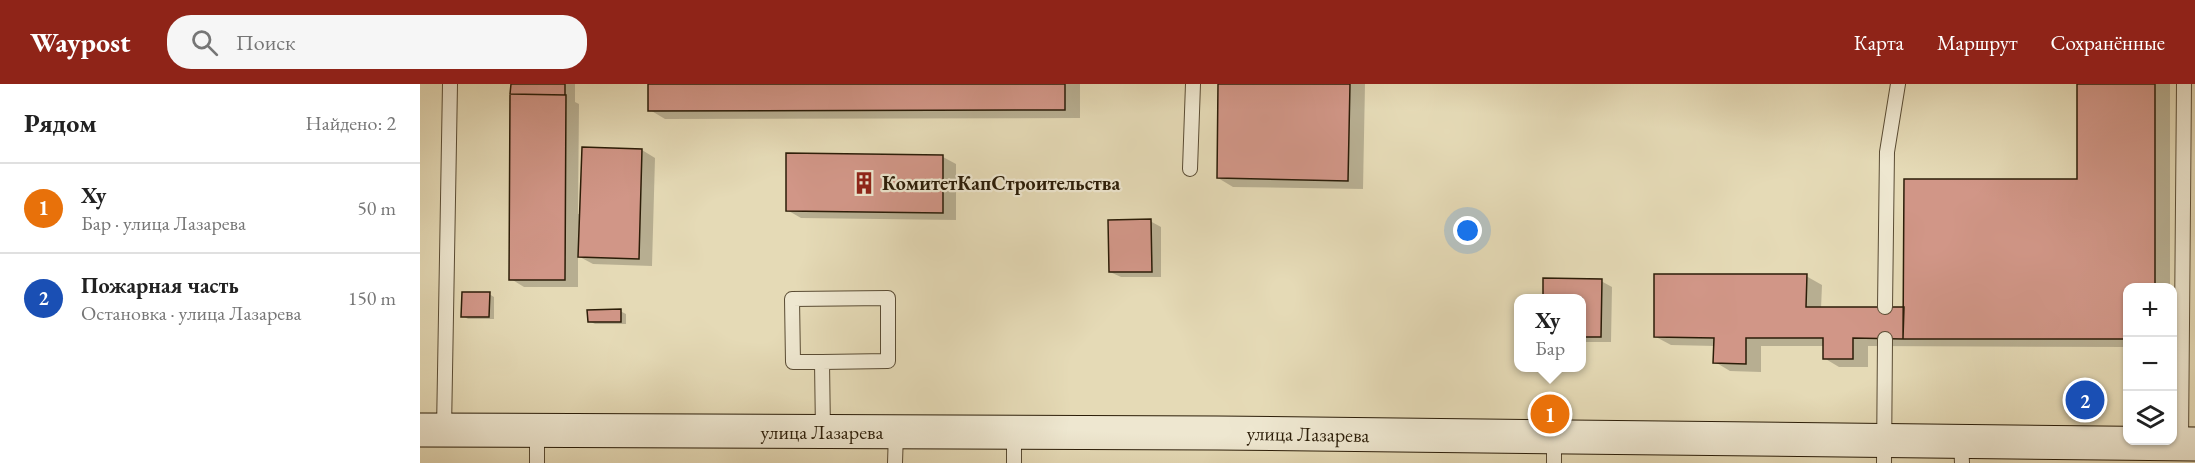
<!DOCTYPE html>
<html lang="ru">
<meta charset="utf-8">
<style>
:root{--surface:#fff;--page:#f6f6f6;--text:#222;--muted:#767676;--line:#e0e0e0;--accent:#8f2418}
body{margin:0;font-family:"EB Garamond",serif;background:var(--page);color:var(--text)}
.controls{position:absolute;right:18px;bottom:18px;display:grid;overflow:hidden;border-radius:12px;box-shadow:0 2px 4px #0004}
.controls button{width:54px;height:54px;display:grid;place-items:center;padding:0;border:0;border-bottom:2px solid var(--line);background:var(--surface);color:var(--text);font:30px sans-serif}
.you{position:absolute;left:1048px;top:147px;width:21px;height:21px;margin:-15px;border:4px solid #fff;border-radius:50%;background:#1a73e8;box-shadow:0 0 0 9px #1a73e833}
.badge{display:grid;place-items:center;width:39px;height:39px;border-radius:50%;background:var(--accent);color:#fff;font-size:20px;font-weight:700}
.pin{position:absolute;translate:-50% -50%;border:3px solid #fff;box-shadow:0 2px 6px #0006}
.popup{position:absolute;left:1094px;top:210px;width:72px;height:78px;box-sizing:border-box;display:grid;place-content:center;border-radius:12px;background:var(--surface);filter:drop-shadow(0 2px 4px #0005);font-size:20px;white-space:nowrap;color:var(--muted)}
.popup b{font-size:22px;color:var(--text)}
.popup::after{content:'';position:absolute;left:50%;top:100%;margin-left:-12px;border:12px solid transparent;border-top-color:var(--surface)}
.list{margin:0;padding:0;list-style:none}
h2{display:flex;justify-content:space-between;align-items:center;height:78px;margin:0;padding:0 24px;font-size:26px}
h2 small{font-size:20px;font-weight:400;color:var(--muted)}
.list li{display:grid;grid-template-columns:39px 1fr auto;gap:18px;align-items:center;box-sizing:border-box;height:90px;padding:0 24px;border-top:2px solid var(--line)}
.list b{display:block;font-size:22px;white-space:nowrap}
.list p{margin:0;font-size:20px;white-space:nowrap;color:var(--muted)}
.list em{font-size:20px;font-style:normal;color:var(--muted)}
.icon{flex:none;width:33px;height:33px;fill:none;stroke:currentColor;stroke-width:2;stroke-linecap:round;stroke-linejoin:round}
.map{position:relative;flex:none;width:1775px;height:379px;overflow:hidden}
header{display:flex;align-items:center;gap:36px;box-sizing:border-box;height:84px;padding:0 30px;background:var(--accent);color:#fff}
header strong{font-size:28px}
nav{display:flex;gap:33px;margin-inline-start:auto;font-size:21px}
.search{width:420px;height:54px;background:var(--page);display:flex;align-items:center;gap:15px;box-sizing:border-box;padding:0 21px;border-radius:24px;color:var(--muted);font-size:22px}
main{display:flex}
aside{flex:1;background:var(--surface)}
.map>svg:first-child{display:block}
.shadow{fill:#0003}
.building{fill:#d19687;stroke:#2b1d08;stroke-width:1.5}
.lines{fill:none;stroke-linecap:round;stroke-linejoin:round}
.lane-casing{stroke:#5a4c34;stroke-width:16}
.secondary-casing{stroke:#2b1d08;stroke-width:35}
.lane{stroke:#eee7d0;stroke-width:14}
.secondary{stroke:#eee7d0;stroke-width:33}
.labels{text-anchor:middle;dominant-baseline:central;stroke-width:4.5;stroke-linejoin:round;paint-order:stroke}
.poi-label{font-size:20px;font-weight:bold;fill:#2b1d08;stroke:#eee7d0;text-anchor:start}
.street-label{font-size:20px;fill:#2b1d08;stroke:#eee7d0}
</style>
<header>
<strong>Waypost</strong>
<div class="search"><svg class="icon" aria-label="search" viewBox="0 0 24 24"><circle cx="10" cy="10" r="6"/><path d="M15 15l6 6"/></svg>Поиск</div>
<nav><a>Карта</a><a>Маршрут</a><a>Сохранённые</a></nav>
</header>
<main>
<aside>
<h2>Рядом<small>Найдено: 2</small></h2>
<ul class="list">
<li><span class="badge" style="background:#e8710a">1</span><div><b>Xy</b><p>Бар · улица Лазарева</p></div><em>50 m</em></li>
<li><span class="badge" style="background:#1a4fb4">2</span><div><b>Пожарная часть</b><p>Остановка · улица Лазарева</p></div><em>150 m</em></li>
</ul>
</aside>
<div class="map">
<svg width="1775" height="379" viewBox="0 0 1775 379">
<rect width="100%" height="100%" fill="#e5dab6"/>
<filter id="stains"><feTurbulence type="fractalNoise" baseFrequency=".00333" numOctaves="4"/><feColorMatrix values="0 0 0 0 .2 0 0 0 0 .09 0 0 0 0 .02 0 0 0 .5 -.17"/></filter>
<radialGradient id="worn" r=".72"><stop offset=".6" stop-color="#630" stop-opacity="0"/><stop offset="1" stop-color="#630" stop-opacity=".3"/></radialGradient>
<path class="shadow" d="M 92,0 L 155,0 L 155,18 L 159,20 L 158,130 L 161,130 L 222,66 L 235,74 L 232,182 L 173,180 L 158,172 L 158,203 L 104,203 L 91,195 Z
M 229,0 L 660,0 L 660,34 L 245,35 L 230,26 Z
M 799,0 L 945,0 L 943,105 L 813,103 L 798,94 Z
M 1658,0 L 1750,0 L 1750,204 L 1708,204 L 1708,263 L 1448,262 L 1448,283 L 1419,283 L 1404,274 L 1404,262 L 1341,262 L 1341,288 L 1310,287 L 1295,278 L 1295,262 L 1251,261 L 1236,253 L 1386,192 L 1402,201 L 1401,225 L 1485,225 L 1658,96 Z
M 523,73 L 536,80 L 536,136 L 381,134 L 367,126 Z
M 730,137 L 741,143 L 741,193 L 701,193 L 690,188 Z
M 1125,196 L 1181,197 L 1192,203 L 1191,258 L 1162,258 L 1162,214 L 1124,214 Z
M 69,210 L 74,213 L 74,235 L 48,235 L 43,232 Z
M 200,227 L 206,230 L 206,240 L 175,240 L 169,237 Z"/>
<path class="building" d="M 91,0 L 145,0 L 145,11 L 90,10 Z
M 228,0 L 645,0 L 645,26 L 228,27 Z
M 798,0 L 930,0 L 928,97 L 797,94 Z
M 1657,0 L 1735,0 L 1735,204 L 1708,204 L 1708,255 L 1483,255 L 1484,95 L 1657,95 Z
M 90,10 L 146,11 L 145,196 L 89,196 Z
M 162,63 L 222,65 L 219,175 L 158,173 Z
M 366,69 L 523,71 L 523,129 L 366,127 Z
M 731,135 L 732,188 L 689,188 L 688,136 Z
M 1234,190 L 1387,190 L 1386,223 L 1484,223 L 1483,255 L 1433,254 L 1433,275 L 1403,275 L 1403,254 L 1326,254 L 1326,280 L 1293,279 L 1294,254 L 1234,253 Z
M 1123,194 L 1182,195 L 1181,253 L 1162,253 L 1162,214 L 1123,214 Z
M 42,208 L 70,208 L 69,233 L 41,233 Z
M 201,225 L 201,238 L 168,238 L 167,226 Z"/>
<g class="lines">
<g class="lane-casing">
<path id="lane" d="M 770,85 L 773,0
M 1465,223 L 1467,68 L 1478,0
M 402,278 L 468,277 L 468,214 L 372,215 L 373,278 L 402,278 L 403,348
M 24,346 L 30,0
M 117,347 L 117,379
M 1134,353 L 1134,379
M 1541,357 L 1542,379
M 1761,360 L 1764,0
M 475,379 L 476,348
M 594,379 L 594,350
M 1464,379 L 1465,255"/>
</g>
<g class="secondary-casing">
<path id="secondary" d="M 0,346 L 797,349 L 1775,360"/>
</g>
<use href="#lane" class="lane"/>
<use href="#secondary" class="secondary"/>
</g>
<defs>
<g id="building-bare" transform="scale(1.8)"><path d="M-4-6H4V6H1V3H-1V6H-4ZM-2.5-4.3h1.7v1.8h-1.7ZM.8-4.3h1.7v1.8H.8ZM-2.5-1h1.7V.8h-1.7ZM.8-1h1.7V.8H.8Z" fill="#8f2418" stroke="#eee7d0" stroke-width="2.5" paint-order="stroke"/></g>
</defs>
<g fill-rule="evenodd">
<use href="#building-bare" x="444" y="99"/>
</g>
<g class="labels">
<g class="poi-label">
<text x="462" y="99">КомитетКапСтроительства</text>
</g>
<g class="street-label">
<text x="402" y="348">улица Лазарева</text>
<text transform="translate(888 350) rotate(1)">улица Лазарева</text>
</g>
</g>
<rect width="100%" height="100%" filter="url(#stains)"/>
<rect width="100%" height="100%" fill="url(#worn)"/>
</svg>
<div class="controls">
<button>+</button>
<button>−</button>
<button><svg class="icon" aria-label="layers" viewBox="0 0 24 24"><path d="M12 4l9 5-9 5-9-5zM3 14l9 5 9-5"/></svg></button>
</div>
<div class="you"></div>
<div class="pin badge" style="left:1130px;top:330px;background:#e8710a">1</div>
<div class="popup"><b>Xy</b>Бар</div>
<div class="pin badge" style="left:1665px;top:316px;background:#1a4fb4">2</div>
</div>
</main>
